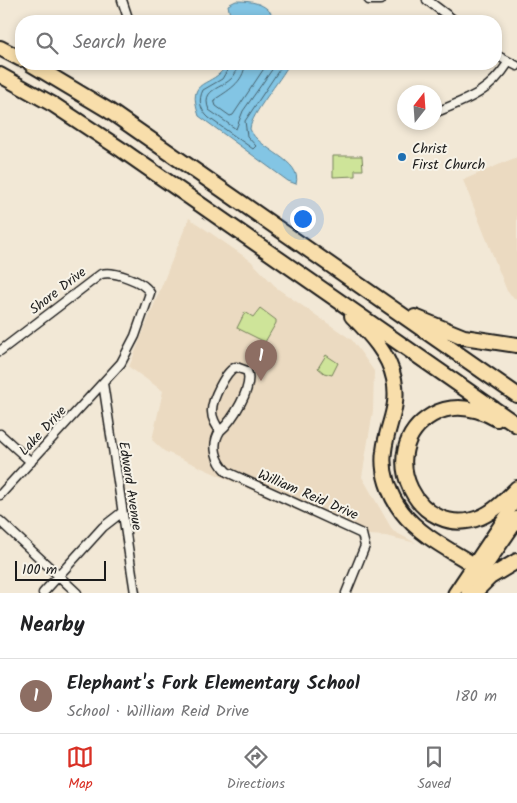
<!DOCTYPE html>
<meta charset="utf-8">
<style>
:root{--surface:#fff;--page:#f2f2f2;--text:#202124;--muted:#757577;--line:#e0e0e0;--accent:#d93025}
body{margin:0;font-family:Kalam,sans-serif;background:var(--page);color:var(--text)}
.compass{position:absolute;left:397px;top:85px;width:45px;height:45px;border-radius:50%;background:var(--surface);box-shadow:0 2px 8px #0003;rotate:17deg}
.scale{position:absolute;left:15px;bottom:12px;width:91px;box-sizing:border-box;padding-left:5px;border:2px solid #1c1c1c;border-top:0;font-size:14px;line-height:18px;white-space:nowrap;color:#1c1c1c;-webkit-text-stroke:4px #f7f3e8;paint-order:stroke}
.you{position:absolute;left:302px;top:218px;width:18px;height:18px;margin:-12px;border:4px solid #fff;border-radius:50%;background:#1a73e8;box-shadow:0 0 0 8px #1a73e833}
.badge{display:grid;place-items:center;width:32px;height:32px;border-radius:50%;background:var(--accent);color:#fff;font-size:16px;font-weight:700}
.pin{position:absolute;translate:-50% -41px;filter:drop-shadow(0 1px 2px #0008)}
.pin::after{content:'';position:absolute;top:26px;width:18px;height:15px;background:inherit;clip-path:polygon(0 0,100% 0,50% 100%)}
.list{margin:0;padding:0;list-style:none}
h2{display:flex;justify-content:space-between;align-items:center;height:65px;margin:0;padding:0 20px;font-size:21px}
h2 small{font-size:16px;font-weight:400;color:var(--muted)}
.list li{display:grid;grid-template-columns:32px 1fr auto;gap:15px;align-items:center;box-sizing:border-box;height:75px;padding:0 20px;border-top:1px solid var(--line)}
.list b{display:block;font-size:19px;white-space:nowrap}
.list p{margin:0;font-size:16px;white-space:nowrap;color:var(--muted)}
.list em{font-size:16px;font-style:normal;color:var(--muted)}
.icon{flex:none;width:28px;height:28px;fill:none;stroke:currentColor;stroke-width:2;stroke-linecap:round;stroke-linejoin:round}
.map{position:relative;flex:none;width:517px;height:593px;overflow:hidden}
.search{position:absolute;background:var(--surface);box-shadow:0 2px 8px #0003;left:15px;right:15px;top:15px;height:55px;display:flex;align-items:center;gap:12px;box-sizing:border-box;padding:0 18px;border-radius:20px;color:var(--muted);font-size:19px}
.sheet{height:140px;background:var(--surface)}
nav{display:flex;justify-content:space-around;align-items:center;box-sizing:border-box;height:70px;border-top:1px solid var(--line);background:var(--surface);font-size:14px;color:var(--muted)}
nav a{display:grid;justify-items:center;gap:2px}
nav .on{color:var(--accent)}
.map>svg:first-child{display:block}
.built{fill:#ebdac1}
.green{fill:#cee499;stroke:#75805a}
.water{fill:#83c5e4;stroke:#5a8194}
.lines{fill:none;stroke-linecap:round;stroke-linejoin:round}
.shore{stroke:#45606c;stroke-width:1}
.street-casing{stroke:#1c1c1c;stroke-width:11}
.primary-casing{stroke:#1c1c1c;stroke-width:15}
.highway-casing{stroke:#1c1c1c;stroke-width:18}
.street{stroke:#f7f3e8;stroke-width:8}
.primary{stroke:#f8deab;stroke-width:11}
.highway{stroke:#f8deab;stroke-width:14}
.poi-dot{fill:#1f6fb2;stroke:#f7f3e8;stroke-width:2}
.labels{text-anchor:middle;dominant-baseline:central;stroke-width:4;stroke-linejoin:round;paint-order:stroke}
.poi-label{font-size:14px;fill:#1c1c1c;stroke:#f7f3e8;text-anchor:start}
.street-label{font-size:14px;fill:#1c1c1c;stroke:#f7f3e8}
</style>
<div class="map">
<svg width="517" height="593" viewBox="0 0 517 593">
<rect width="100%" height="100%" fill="#f2e8d6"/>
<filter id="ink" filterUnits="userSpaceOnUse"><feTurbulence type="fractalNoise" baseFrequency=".02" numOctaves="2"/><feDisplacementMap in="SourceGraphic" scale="10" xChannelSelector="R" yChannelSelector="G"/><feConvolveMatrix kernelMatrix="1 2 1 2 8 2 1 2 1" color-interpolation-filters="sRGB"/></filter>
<g filter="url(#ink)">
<path class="built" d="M 517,157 L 517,301 L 507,291 L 463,180 Z
M 189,218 L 251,261 L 278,289 L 352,340 L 374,371 L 373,411 L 362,477 L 393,531 L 416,543 L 386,536 L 368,535 L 363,540 L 164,451 L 152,440 L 163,391 L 129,367 Z"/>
<path class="green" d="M 333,156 L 362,156 L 363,170 L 355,170 L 355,176 L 333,177 Z
M 260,308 L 276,320 L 276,323 L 265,342 L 237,328 L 245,312 L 253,317 Z
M 326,355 L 338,363 L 332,375 L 324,373 L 318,368 Z"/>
<path class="water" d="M 236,1 C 255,1 268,4 276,21 L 231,21 L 228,5 Z
M 227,64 L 289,64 C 281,80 251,114 250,129 C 258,150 303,160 296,184 L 288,181 L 199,116 C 185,75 213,90 227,64 Z"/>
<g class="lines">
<path class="shore" d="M 231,64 L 222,79 L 203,90 C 198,100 200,110 209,118 L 253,149 L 256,146 L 247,136 L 245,121 L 283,64
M 238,64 C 236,92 198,82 209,110 L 236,129 L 243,111 L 276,64
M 245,64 C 244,83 227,91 214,100 L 216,106 L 230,116 L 233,115 L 267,64"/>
<g class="street-casing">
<path id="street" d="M 122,0 L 129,21
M 369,0 L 381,0
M 427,0 L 455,21
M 496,55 L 517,66
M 434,113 C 466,100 489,93 508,63
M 0,351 L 101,274 C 114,271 144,281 150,293 L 135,336 L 121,363 L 0,495
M 236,367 L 247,371 C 254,387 232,421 220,431 C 216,425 212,419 212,412 C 211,401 226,370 236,367 Z
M 103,383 L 135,593
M 220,431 C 211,445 216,461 227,472 L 362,534 L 365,546 L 346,593
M 0,434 L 31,462
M 0,521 L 77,593
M 43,593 L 103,527 L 121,513"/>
</g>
<g class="primary-casing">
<path id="primary" d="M 454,593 L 517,499
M 467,593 L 482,570"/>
</g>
<g class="highway-casing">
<path id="highway" d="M 0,48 L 21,59
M 31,64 L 108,110 L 517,395
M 0,75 L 54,105 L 122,150 L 517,425
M 352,316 C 370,334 389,354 394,379 C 400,408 387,424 384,451 C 381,472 389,495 402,512 C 421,537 456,553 482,570 L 517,519
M 415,317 L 464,337 L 517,345
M 497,419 C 477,408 453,403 432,415 C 372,450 419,543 481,517 C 495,511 506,499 517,488
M 474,593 L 490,577 L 517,561"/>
</g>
<use href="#street" class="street"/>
<use href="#primary" class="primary"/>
<use href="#highway" class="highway"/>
</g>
</g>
<circle class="poi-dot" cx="402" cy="157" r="5"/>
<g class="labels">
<g class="poi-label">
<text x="412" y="149">Christ<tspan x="412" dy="16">First Church</tspan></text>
</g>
<g class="street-label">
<text transform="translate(58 291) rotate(-38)">Shore Drive</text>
<text transform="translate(43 431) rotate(-47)">Lake Drive</text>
<text transform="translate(130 486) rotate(81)">Edward Avenue</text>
<text transform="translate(308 495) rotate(23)">William Reid Drive</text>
</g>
</g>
</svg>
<svg class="compass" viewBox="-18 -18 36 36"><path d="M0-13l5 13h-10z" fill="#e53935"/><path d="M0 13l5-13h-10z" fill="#757577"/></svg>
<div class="scale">100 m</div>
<div class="you"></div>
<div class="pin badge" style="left:261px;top:381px;background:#8d6e63">1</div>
<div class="search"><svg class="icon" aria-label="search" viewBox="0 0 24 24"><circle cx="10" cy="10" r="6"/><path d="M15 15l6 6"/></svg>Search here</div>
</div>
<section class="sheet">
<h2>Nearby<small></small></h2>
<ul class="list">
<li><span class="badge" style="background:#8d6e63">1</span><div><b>Elephant's Fork Elementary School</b><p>School · William Reid Drive</p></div><em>180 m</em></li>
</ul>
</section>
<nav>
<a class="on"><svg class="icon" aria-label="map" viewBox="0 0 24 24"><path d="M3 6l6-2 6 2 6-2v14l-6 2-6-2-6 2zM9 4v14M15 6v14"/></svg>Map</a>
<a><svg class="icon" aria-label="directions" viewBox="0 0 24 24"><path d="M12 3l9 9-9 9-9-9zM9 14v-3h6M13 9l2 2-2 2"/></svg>Directions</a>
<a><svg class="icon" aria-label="saved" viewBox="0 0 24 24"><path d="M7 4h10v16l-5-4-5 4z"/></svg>Saved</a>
</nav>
